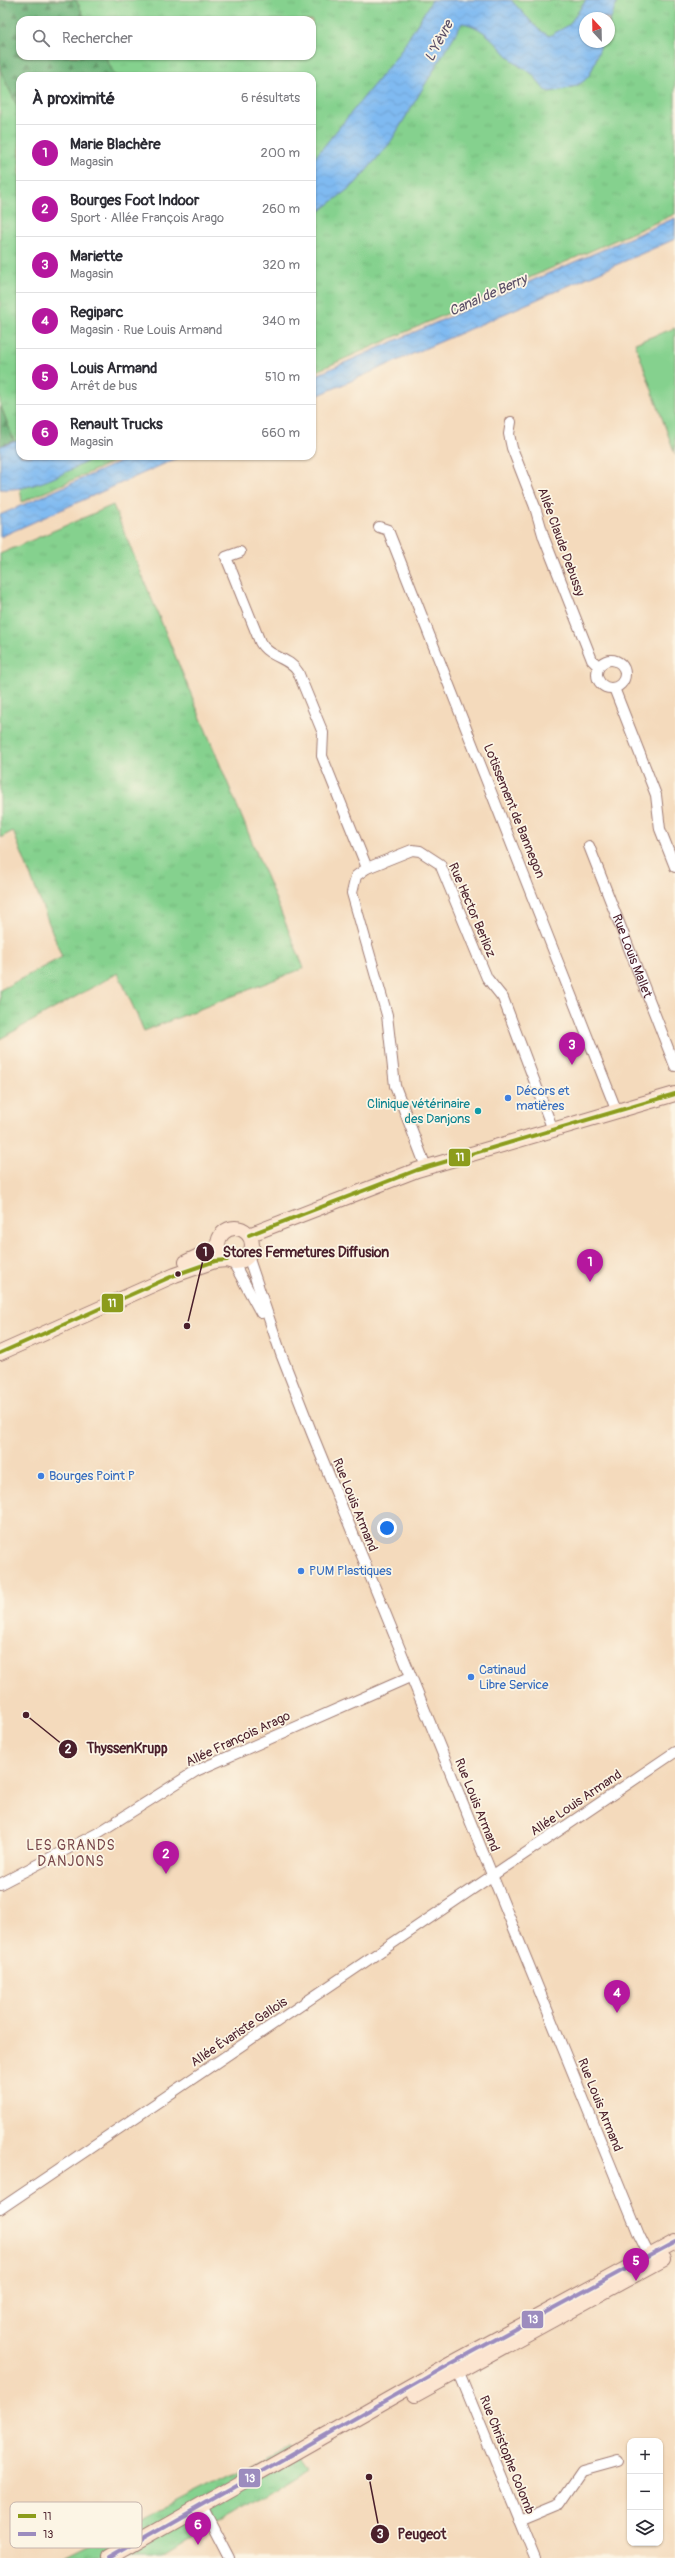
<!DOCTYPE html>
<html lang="fr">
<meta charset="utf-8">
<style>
:root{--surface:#fff;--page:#f2f2f3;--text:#2b2b33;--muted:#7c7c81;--line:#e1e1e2;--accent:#b5179e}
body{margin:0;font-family:Pangolin,sans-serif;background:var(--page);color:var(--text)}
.controls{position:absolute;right:12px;bottom:12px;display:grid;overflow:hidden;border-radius:8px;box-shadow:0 1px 3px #0004}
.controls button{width:36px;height:36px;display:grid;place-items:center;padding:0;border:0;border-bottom:1px solid var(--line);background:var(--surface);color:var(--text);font:20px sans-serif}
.compass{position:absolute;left:579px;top:12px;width:36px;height:36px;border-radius:50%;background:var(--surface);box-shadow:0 1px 3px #0004;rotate:338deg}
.you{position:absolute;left:387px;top:1528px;width:14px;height:14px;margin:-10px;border:3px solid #fff;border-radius:50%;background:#1a73e8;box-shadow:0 0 0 6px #1a73e833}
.badge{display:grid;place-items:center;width:26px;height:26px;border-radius:50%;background:var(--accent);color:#fff;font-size:13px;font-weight:700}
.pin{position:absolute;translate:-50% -33px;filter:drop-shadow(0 1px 2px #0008)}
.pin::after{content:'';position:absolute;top:21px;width:14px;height:12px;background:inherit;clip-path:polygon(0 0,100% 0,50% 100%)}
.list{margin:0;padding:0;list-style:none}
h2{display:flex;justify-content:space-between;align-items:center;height:52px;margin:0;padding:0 16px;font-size:17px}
h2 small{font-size:13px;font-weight:400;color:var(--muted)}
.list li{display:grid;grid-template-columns:26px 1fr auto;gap:12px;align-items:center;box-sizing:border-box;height:56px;padding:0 16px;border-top:1px solid var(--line)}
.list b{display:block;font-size:15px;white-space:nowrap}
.list p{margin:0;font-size:13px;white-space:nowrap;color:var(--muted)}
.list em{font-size:13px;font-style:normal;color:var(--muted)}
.icon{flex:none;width:22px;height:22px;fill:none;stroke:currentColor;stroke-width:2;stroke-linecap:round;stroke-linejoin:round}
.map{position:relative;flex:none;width:675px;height:2558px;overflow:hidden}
.search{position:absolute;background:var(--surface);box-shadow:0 1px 3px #0004;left:16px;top:16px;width:300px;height:44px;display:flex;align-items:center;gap:10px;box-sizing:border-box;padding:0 14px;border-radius:12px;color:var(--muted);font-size:15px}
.panel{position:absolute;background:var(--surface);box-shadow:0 1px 3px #0004;left:16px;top:72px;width:300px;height:388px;border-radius:12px}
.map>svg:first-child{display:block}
.grass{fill:url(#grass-tufts);stroke:#68785c;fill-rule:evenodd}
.forest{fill:url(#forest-firs);stroke:#5b6952}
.pitch{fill:#85d18e;stroke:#68785c}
.water{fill:url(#water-waves);stroke:#646c8e}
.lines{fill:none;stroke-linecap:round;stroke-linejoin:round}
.street-casing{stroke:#9f7c74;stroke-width:12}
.secondary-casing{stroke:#9f7c74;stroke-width:16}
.street{stroke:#fff;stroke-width:10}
.secondary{stroke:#fce5d0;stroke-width:14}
.bus-1-casing{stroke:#fcf5e5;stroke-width:7}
.bus-2-casing{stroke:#fcf5e5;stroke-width:7}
.bus-1{stroke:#8c9c1c;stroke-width:4}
.bus-2{stroke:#9c8cbe;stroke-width:4}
.shop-dot{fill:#3f7fe0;stroke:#fcf5e5;stroke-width:1.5}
.culture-dot{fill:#0f9aa8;stroke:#fcf5e5;stroke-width:1.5}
.bus-dot{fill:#4a1f2b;stroke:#fcf5e5;stroke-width:1.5}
.labels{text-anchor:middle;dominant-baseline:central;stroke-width:3.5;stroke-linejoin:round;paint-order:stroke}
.street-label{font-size:13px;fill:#4a1f2b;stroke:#fcf5e5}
.shop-label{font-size:13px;fill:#366cbe;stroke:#fcf5e5;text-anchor:start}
.culture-label{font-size:13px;fill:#0d838f;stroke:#fcf5e5;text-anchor:end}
.water-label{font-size:14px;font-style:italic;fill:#5a4e66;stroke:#fcf5e5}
.neighbourhood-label{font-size:14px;letter-spacing:1px;fill:#7a494c;stroke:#fcf5e5}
.key{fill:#fcf5e5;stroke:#c7b5ad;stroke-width:1}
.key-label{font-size:11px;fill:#4a1f2b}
.leader{fill:none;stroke:#4a1f2b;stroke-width:1.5}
.callout-dot{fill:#4a1f2b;stroke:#fcf5e5;stroke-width:1.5}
.mark-label{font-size:12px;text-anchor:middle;font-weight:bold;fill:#fff}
.callout-label{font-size:14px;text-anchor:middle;font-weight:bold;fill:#4a1f2b;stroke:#fcf5e5;stroke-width:3.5;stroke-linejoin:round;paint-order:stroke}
.line-badge{stroke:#fcf5e5;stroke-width:1.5}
.badge-label{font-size:11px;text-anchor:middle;font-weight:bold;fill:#fff}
</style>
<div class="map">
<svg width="675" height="2558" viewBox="0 0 675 2558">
<defs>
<pattern id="grass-tufts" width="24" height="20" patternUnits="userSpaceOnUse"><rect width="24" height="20" fill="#85d18e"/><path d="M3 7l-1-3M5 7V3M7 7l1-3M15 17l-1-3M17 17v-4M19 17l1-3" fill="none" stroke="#74b37b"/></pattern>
<pattern id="forest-firs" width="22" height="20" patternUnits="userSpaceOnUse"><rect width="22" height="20" fill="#6cb379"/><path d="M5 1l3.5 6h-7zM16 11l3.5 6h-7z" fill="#5b9163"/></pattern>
<pattern id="water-waves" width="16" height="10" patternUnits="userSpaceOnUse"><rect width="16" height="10" fill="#7fbaf1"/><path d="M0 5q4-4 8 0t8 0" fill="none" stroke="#6f9fcf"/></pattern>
</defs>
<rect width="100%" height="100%" fill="#fcf5e5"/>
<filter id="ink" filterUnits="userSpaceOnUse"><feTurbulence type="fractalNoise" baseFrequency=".025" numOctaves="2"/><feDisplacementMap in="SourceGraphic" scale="8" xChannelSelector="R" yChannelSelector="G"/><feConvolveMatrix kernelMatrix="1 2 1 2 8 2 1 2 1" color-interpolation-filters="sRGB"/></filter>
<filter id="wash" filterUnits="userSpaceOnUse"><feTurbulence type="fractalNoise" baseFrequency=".012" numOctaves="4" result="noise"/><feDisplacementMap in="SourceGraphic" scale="16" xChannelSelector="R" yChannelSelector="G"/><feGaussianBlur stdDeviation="0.9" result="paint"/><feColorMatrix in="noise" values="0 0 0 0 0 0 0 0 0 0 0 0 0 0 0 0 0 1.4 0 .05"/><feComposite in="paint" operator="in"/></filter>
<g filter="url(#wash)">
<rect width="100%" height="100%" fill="#f4dabc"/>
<path class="grass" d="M 0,0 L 675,0 L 675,214 L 312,373 L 312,76 L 20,76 L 20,456 L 127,456 L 22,502 L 14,441 L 0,404 ZM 585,18 L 609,18 L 609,42 L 585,42 ZM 20,20 L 312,20 L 312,56 L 20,56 Z
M 113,505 L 304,968 L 144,1031 L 118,973 L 0,1039 L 0,990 L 62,957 L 13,831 L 0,838 L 0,554 Z
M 288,2445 L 306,2469 L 163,2558 L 63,2558 Z"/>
<path class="forest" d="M 0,0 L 76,0 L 86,20 L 20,20 L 20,56 L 105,56 L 115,76 L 20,76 L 20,112 L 0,70 Z
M 0,404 L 14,441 L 0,446 Z"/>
<path class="pitch" d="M 675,328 L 675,454 L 635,343 Z"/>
<path class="water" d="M 432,0 L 511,0 L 538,29 L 549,36 L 569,25 L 586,0 L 618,0 L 609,24 L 609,18 L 585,18 L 585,42 L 602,42 C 589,79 591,86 549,92 C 541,88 540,84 535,77 C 530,71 521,68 515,63 C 499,48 485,26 462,23 L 390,143 L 355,184 L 312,217 L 312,161 L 398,55 Z
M 675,218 L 675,239 L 312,398 L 312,377 Z
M 20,440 L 20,456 L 97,456 C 69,471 32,492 0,489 L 0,446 Z
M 133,456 L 182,456 L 0,537 L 0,515 Z"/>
</g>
<g filter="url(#ink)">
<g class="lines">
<g class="street-casing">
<g id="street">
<path d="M 511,422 L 509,434 L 512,448 L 535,507 L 544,538 L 592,660 L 599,667"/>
<path d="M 379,527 L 388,530 L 617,1112"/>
<path d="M 240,552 L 226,557 L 260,642 C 269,658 289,657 298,672 L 323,733 L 322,756 L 367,868"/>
<circle cx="611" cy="674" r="14"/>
<path d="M 614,688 L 656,795 L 660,829 L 675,867"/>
<path id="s1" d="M 589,846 L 675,1066"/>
<path d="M 426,1167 L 395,1086 L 387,1015 L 352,893 L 356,876 L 367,868 L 412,850 L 420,851 L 440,864 L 482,966 L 487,978 L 503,998 L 553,1130"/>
<path d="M 248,1256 L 281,1354 L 311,1431 L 639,2235 L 652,2261"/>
<path d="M 233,1262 L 261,1313"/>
<path d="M 0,1884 L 98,1833 L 196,1771 L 410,1677"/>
<path d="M 0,2209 L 675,1752"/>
<path d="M 456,2365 L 535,2558"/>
<path d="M 202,2506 L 229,2558"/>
<path d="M 519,2520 L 560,2503 L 582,2471 L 618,2461"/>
</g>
</g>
<g class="secondary-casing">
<path id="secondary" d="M218 1245a17 17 0 1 1 34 0a17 17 0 1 1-34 0Z
M 249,1235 L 417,1170 L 675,1094
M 186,1262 L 218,1247
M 0,1353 L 175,1275 L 215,1261 L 227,1260
M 415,2395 L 664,2259
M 109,2558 L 454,2362 L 675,2242"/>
</g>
<use href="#street" class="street"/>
<use href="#secondary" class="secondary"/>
<g class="bus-1-casing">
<path id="bus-1" d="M 249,1235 L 417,1170 L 675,1094
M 0,1353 L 175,1275 L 215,1261 L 227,1260"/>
</g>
<g class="bus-2-casing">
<path id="bus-2" d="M 109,2558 L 454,2362 L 675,2242"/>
</g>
<use href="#bus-1" class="bus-1"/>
<use href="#bus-2" class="bus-2"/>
</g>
</g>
<g class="shop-dot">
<circle cx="508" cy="1098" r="4"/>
<circle cx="41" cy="1476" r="4"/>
<circle cx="301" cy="1571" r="4"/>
<circle cx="471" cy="1677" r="4"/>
</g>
<circle class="culture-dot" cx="478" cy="1111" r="4"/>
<circle class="bus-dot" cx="178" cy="1274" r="3.5"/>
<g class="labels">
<g class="street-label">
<text transform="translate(561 542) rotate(70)">Allée Claude Debussy</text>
<text transform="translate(514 811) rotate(68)">Lotissement de Bannegon</text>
<text transform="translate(472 910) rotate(67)">Rue Hector Berlioz</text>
<text stroke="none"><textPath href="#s1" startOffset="118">Rue Louis Mallet</textPath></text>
<text transform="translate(355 1505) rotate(68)">Rue Louis Armand</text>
<text transform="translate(238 1739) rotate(-25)">Allée François Arago</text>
<text transform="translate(576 1803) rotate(-34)">Allée Louis Armand</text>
<text transform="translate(477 1805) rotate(68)">Rue Louis Armand</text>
<text transform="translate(239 2032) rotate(-34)">Allée Évariste Gallois</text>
<text transform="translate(600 2105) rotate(68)">Rue Louis Armand</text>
<text transform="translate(507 2455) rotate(68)">Rue Christophe Colomb</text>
</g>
<g class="shop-label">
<text x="516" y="1091">Décors et<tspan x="516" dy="15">matières</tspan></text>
<text x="49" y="1476">Bourges Point P</text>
<text x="309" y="1571">PUM Plastiques</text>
<text x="479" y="1670">Catinaud<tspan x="479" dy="15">Libre Service</tspan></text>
</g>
<g class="culture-label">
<text x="470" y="1104">Clinique vétérinaire<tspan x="470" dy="15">des Danjons</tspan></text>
</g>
<g class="water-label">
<text transform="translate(439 41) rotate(-62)">L'Yèvre</text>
<text transform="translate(488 295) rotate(-24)">Canal de Berry</text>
</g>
<g class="neighbourhood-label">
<text x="71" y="1845">LES GRANDS<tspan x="71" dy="16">DANJONS</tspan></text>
</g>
</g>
<rect x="10" y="2502" width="132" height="46" rx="6" class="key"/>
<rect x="18" y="2514" width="18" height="4" fill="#8c9c1c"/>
<rect x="18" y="2532" width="18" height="4" fill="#9c8cbe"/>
<g class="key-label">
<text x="43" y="2520">11</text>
<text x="43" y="2538">13</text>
</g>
<path class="leader" d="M187 1326L205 1252M26 1715L68 1749M369 2477L380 2534"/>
<g class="callout-dot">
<circle cx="187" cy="1326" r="4"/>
<circle cx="26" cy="1715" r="4"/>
<circle cx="369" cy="2477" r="4"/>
<circle cx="205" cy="1252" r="10"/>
<circle cx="68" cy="1749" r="10"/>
<circle cx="380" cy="2534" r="10"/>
</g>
<g class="mark-label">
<text x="205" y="1256">1</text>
<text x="68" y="1753">2</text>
<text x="380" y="2538">3</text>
</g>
<g class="callout-label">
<text x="306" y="1257">Stores Fermetures Diffusion</text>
<text x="127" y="1753">ThyssenKrupp</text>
<text x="422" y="2539">Peugeot</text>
</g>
<g class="line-badge">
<rect x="448" y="1148" width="23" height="19" rx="4" fill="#8c9c1c"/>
<rect x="101" y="1293" width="23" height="20" rx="4" fill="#8c9c1c"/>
<rect x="521" y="2310" width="23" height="19" rx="4" fill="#9c8cbe"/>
<rect x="238" y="2468" width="23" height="20" rx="4" fill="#9c8cbe"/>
</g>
<g class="badge-label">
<text x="460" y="1161">11</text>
<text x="112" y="1307">11</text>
<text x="533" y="2323">13</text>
<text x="250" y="2482">13</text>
</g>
</svg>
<div class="controls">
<button>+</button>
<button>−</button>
<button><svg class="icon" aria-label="layers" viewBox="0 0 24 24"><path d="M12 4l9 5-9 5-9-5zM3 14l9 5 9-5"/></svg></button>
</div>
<svg class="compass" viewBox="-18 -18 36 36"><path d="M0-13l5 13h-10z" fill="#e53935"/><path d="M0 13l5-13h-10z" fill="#7c7c81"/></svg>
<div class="you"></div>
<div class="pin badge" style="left:590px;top:1282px">1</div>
<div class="pin badge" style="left:166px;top:1874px">2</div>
<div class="pin badge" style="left:572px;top:1065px">3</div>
<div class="pin badge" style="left:617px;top:2013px">4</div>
<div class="pin badge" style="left:636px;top:2281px">5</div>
<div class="pin badge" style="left:198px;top:2545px">6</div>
<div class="search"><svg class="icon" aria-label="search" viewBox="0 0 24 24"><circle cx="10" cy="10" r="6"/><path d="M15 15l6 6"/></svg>Rechercher</div>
<section class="panel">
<h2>À proximité<small>6 résultats</small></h2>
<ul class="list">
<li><span class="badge">1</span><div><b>Marie Blachère</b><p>Magasin</p></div><em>200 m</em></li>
<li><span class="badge">2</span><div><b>Bourges Foot Indoor</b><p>Sport · Allée François Arago</p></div><em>260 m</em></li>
<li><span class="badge">3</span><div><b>Mariette</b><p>Magasin</p></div><em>320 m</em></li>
<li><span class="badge">4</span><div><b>Regiparc</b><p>Magasin · Rue Louis Armand</p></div><em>340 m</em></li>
<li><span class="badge">5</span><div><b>Louis Armand</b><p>Arrêt de bus</p></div><em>510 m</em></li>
<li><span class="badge">6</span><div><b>Renault Trucks</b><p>Magasin</p></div><em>660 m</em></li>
</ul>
</section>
</div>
